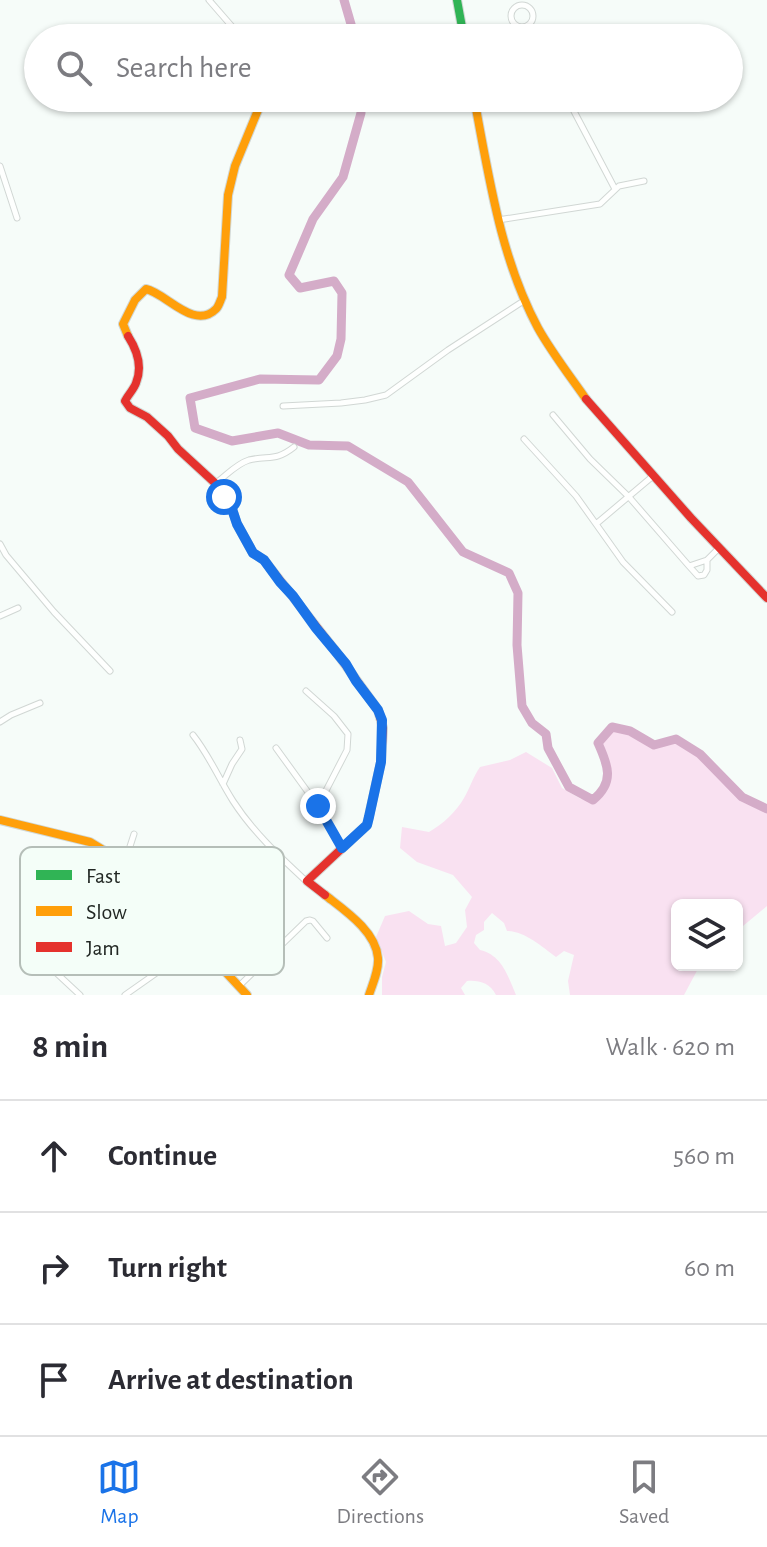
<!DOCTYPE html>
<meta charset="utf-8">
<style>
:root{--surface:#fff;--page:#f2f2f3;--text:#2b2b33;--muted:#7c7c81;--line:#e1e1e2;--accent:#1a73e8}
body{margin:0;font-family:"Alegreya Sans",sans-serif;background:var(--page);color:var(--text)}
.controls{position:absolute;right:24px;bottom:24px;display:grid;overflow:hidden;border-radius:12px;box-shadow:0 2px 6px #0004}
.controls button{width:72px;height:72px;display:grid;place-items:center;padding:0;border:0;border-bottom:2px solid var(--line);background:var(--surface);color:var(--text);font:40px sans-serif}
.stop{position:absolute;width:24px;height:24px;margin:-18px;border:6px solid #1a73e8;border-radius:50%;background:#fff}
.stop.end{background:#1a73e8;border-color:#fff;box-shadow:0 2px 8px #0008}
.list{margin:0;padding:0;list-style:none}
h2{display:flex;justify-content:space-between;align-items:center;height:104px;margin:0;padding:0 32px;font-size:34px}
h2 small{font-size:26px;font-weight:400;color:var(--muted)}
.list li{display:grid;grid-template-columns:52px 1fr auto;gap:24px;align-items:center;box-sizing:border-box;height:112px;padding:0 32px;border-top:2px solid var(--line)}
.list b{display:block;font-size:30px;white-space:nowrap}
.list em{font-size:26px;font-style:normal;color:var(--muted)}
.icon{flex:none;width:44px;height:44px;fill:none;stroke:currentColor;stroke-width:2;stroke-linecap:round;stroke-linejoin:round}
.map{position:relative;flex:none;width:767px;height:995px;overflow:hidden}
.search{position:absolute;background:var(--surface);box-shadow:0 2px 6px #0004;left:24px;right:24px;top:24px;height:88px;display:flex;align-items:center;gap:20px;box-sizing:border-box;padding:0 28px;border-radius:44px;color:var(--muted);font-size:30px}
.sheet{height:440px;background:var(--surface)}
nav{display:flex;justify-content:space-around;align-items:center;box-sizing:border-box;height:112px;border-top:2px solid var(--line);background:var(--surface);font-size:22px;color:var(--muted)}
nav a{display:grid;justify-items:center;gap:4px}
nav .on{color:var(--accent)}
.map>svg:first-child{display:block}
.green{fill:#f9e1f1}
.lines{fill:none;stroke-linecap:round;stroke-linejoin:round}
.river{stroke:#d4acc8;stroke-width:9}
.street-casing{stroke:#d1d7d4;stroke-width:7}
.fast-casing{stroke:#d1d7d4;stroke-width:10}
.slow-casing{stroke:#d1d7d4;stroke-width:10}
.jam-casing{stroke:#d1d7d4;stroke-width:10}
.street{stroke:#fefffe;stroke-width:5}
.fast{stroke:#30b455;stroke-width:8}
.slow{stroke:#ff9f0a;stroke-width:8}
.jam{stroke:#e5322d;stroke-width:8}
.route{stroke:#1a73e8;stroke-width:10}
.key{fill:#f4fef8;stroke:#b5beb8;stroke-width:2}
.key-label{font-size:22px;fill:#222824}
</style>
<div class="map">
<svg width="767" height="995" viewBox="0 0 767 995">
<rect width="100%" height="100%" fill="#f6fcf9"/>
<path class="green" d="M 612,727 L 630,731 L 654,745 L 676,739 L 700,754 L 742,797 L 767,809 L 767,906 L 737,931 L 737,905 L 677,905 L 677,965 L 700,965 L 684,995 L 570,995 L 568,981 L 574,955 L 564,951 L 556,957 C 542,947 525,931 507,931 L 504,923 L 492,913 L 484,922 L 484,930 L 476,935 L 474,943 L 480,950 C 502,955 508,976 516,995 L 496,995 C 490,983 479,980 467,981 L 461,988 L 465,995 L 382,995 L 382,977 L 386,962 L 376,937 L 385,916 L 409,911 L 428,924 L 441,926 L 445,946 L 456,943 L 467,927 L 465,910 L 472,897 L 453,875 L 417,862 L 400,848 L 402,827 L 429,832 C 443,824 456,812 464,798 C 470,788 473,777 480,767 L 510,760 L 526,752 L 552,768 L 562,788 L 581,799 L 593,800 C 615,782 608,765 598,743 Z"/>
<g class="lines">
<path class="river" d="M 344,0 L 355,38
M 360,98 L 361,113 L 343,177 L 313,219 L 289,275 L 300,288 L 334,281 L 342,293 L 341,339 L 337,356 L 319,380 L 260,379 L 190,398 L 195,428 L 232,441 L 278,433 L 309,445 L 348,446 L 408,482 L 463,552 L 509,573 L 518,593 L 517,645 L 522,706 L 532,723 L 546,734 L 548,748 L 569,787 L 593,800 C 615,782 608,765 598,743 L 612,727 L 630,731 L 654,745 L 676,739 L 700,754 L 742,797 L 767,809"/>
<g class="street-casing">
<path id="street" d="M 209,0 L 242,38
M511 16a11 11 0 1 1 22 0a11 11 0 1 1-22 0Z
M 529,25 L 536,38
M 567,98 L 615,189
M 0,166 L 17,218
M 498,220 L 600,204 L 619,186 L 644,181
M 283,406 L 341,403 L 365,400 L 386,395 L 448,350 L 525,300
M 553,415 L 590,459 L 629,497 L 689,566 L 707,560 L 719,548
M 524,439 L 576,496 L 596,524
M 653,476 L 596,524 L 623,562 L 672,612
M 216,483 C 227,475 236,464 249,460 C 269,455 275,462 294,447
M 0,544 L 6,555 L 54,612 L 110,671
M 689,566 L 698,576 L 704,575 L 707,570 L 707,560
M 0,616 L 18,608
M 306,691 L 334,716 L 348,734 L 347,750 L 318,806
M 0,722 L 11,715 L 40,703
M 193,735 C 209,755 219,779 233,801 C 253,832 279,856 306,881
M 276,748 L 318,806 L 342,848
M 223,784 L 232,764 L 242,749 L 240,740
M 124,865 L 134,834
M 51,968 L 80,995
M 239,986 L 306,921 L 310,920 L 313,921 L 327,938
M 125,995 L 199,943"/>
</g>
<g class="fast-casing">
<path id="fast" d="M 457,0 L 464,38"/>
</g>
<g class="slow-casing">
<path id="slow" d="M 474,98 C 489,176 500,257 538,328 C 552,353 570,376 586,399
M 128,336 L 123,324 L 135,300 L 146,289 C 166,293 194,331 216,309 C 219,306 220,301 222,297 L 228,195 L 235,166 L 263,98
M 0,820 L 90,842 L 113,856 L 146,887 L 247,995
M 325,895 C 344,910 376,931 378,958 C 379,970 373,983 369,995"/>
</g>
<g class="jam-casing">
<path id="jam" d="M 128,336 C 137,350 143,366 136,383 C 134,389 128,395 125,401 L 130,408 L 147,417 L 168,436 L 178,449 L 215,483 L 232,509 L 237,524 L 253,553 L 264,560 L 334,649 L 378,710 L 383,728 L 381,762 L 367,825 L 307,881 L 325,895
M 586,399 L 691,518 L 767,598"/>
</g>
<use href="#street" class="street"/>
<use href="#fast" class="fast"/>
<use href="#slow" class="slow"/>
<use href="#jam" class="jam"/>
</g>
<g class="lines">
<path class="route" d="M 224,497 L 232,509 L 237,524 L 253,553 L 264,560 L 280,582 L 293,596 L 316,628 L 346,664 L 356,681 L 378,710 L 382,720 L 381,762 L 369,817 L 367,825 L 342,848 L 318,806"/>
</g>
<rect x="20" y="847" width="264" height="128" rx="12" class="key"/>
<rect x="36" y="870" width="36" height="10" fill="#30b455"/>
<rect x="36" y="906" width="36" height="10" fill="#ff9f0a"/>
<rect x="36" y="942" width="36" height="10" fill="#e5322d"/>
<g class="key-label">
<text x="86" y="883">Fast</text>
<text x="86" y="919">Slow</text>
<text x="86" y="955">Jam</text>
</g>
</svg>
<div class="controls">
<button><svg class="icon" aria-label="layers" viewBox="0 0 24 24"><path d="M12 4l9 5-9 5-9-5zM3 14l9 5 9-5"/></svg></button>
</div>
<div class="stop" style="left:224px;top:497px"></div>
<div class="stop end" style="left:318px;top:806px"></div>
<div class="search"><svg class="icon" aria-label="search" viewBox="0 0 24 24"><circle cx="10" cy="10" r="6"/><path d="M15 15l6 6"/></svg>Search here</div>
</div>
<section class="sheet">
<h2>8 min<small>Walk · 620 m</small></h2>
<ul class="list">
<li><svg class="icon" aria-label="ahead" viewBox="0 0 24 24"><path d="M12 20V5M6 11l6-6 6 6"/></svg><div><b>Continue</b></div><em>560 m</em></li>
<li><svg class="icon" aria-label="right" viewBox="0 0 24 24"><path d="M7 20v-9h11M14 6l5 5-5 5"/></svg><div><b>Turn right</b></div><em>60 m</em></li>
<li><svg class="icon" aria-label="arrive" viewBox="0 0 24 24"><path d="M6 21V4h12l-3 4 3 4H6"/></svg><div><b>Arrive at destination</b></div></li>
</ul>
</section>
<nav>
<a class="on"><svg class="icon" aria-label="map" viewBox="0 0 24 24"><path d="M3 6l6-2 6 2 6-2v14l-6 2-6-2-6 2zM9 4v14M15 6v14"/></svg>Map</a>
<a><svg class="icon" aria-label="directions" viewBox="0 0 24 24"><path d="M12 3l9 9-9 9-9-9zM9 14v-3h6M13 9l2 2-2 2"/></svg>Directions</a>
<a><svg class="icon" aria-label="saved" viewBox="0 0 24 24"><path d="M7 4h10v16l-5-4-5 4z"/></svg>Saved</a>
</nav>
